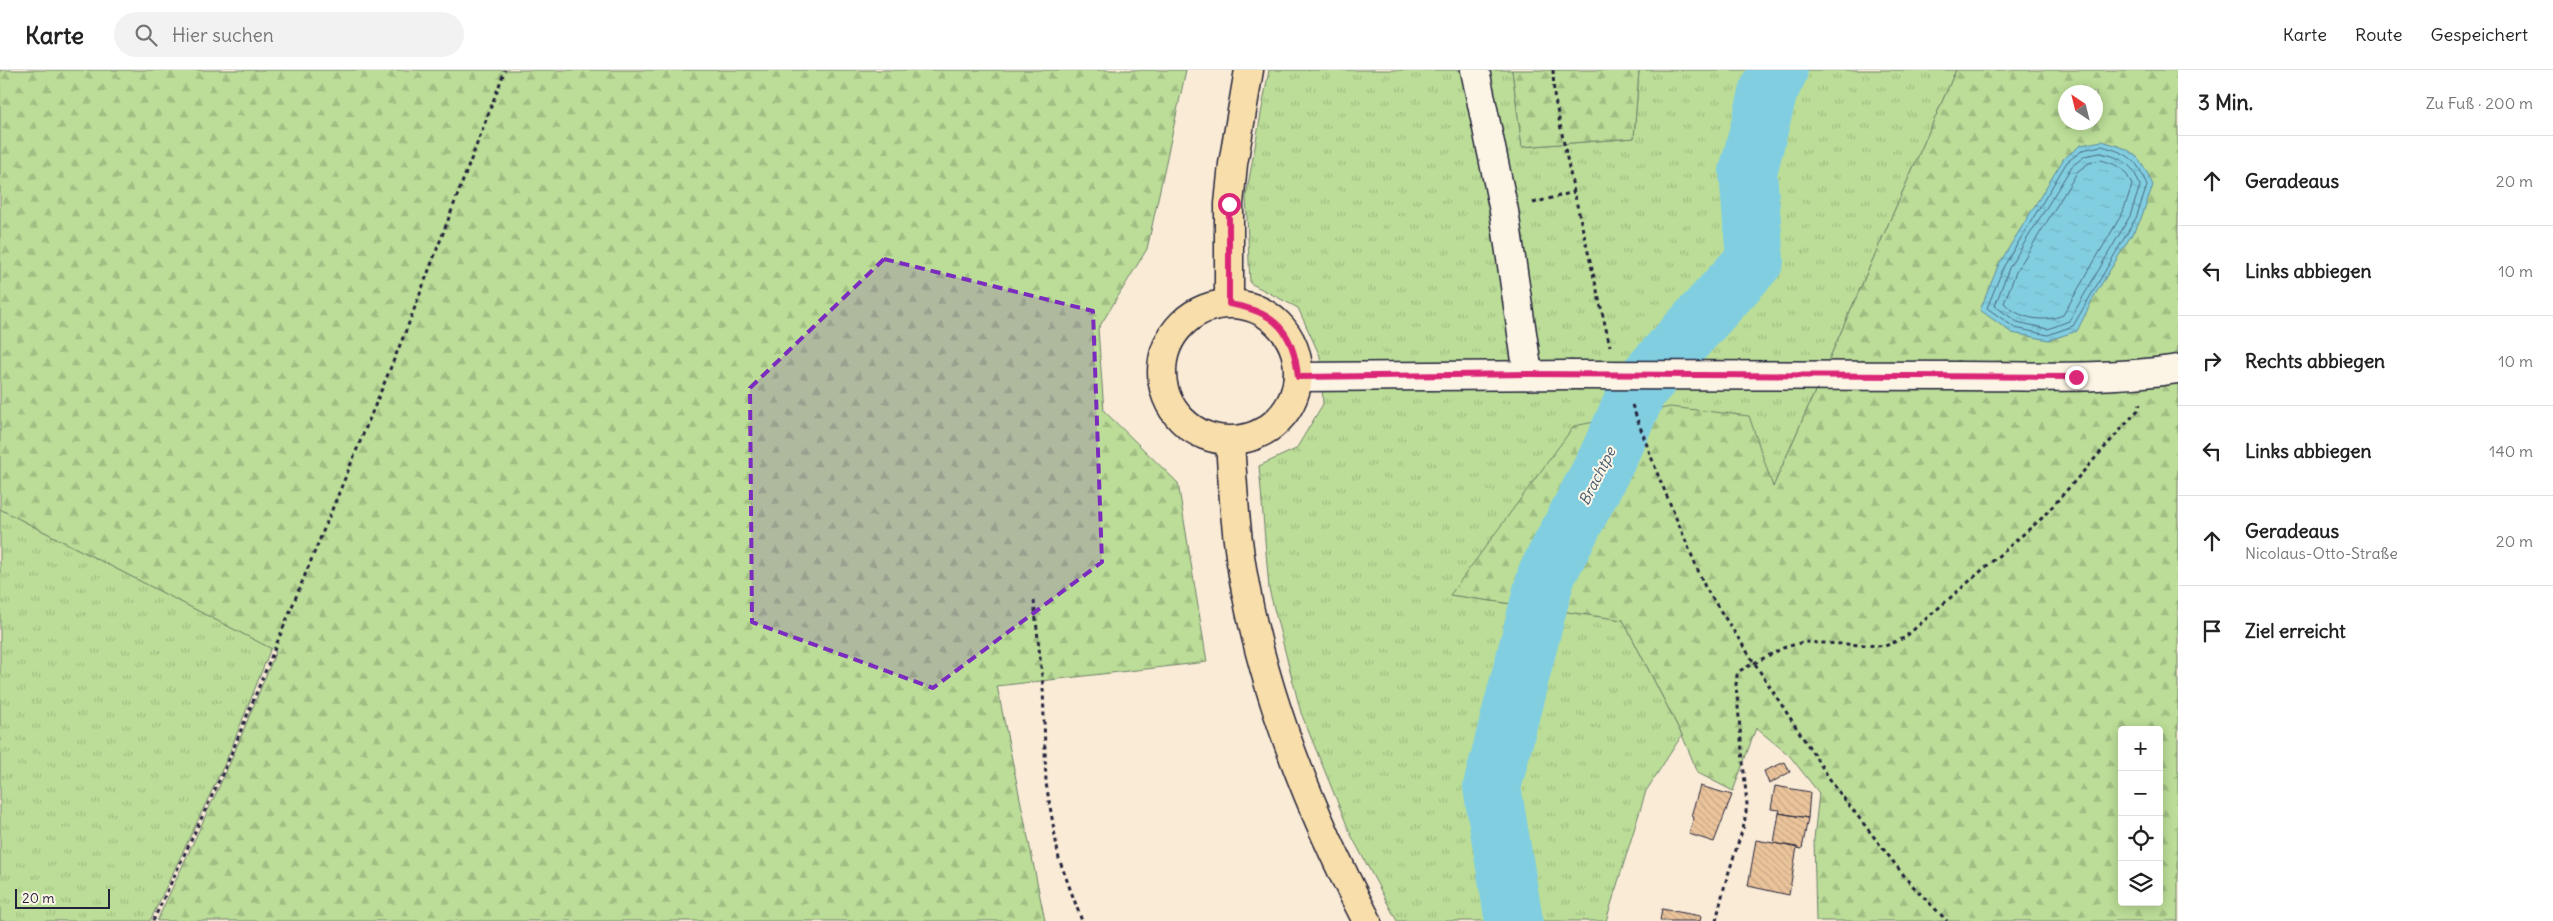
<!DOCTYPE html>
<html lang="de">
<meta charset="utf-8">
<style>
:root{--surface:#fff;--page:#f2f2f2;--text:#222;--muted:#767676;--line:#e0e0e0}
body{margin:0;font-family:Delius,sans-serif;background:var(--page);color:var(--text)}
.controls{position:absolute;right:15px;bottom:15px;display:grid;overflow:hidden;border-radius:5px;box-shadow:0 2px 12px #0003}
.controls button{width:45px;height:45px;display:grid;place-items:center;padding:0;border:0;border-bottom:1px solid var(--line);background:var(--surface);color:var(--text);font:25px sans-serif}
.compass{position:absolute;left:2058px;top:15px;width:45px;height:45px;border-radius:50%;background:var(--surface);box-shadow:0 2px 12px #0003;rotate:325deg}
.scale{position:absolute;left:15px;bottom:12px;width:95px;box-sizing:border-box;padding-left:5px;border:2px solid #22223b;border-top:0;font-size:14px;line-height:18px;white-space:nowrap;color:#22223b;-webkit-text-stroke:4px #fcf5e5;paint-order:stroke}
.stop{position:absolute;width:15px;height:15px;margin:-11px;border:4px solid #db2777;border-radius:50%;background:#fff}
.stop.end{background:#db2777;border-color:#fff;box-shadow:0 1px 5px #0008}
.list{margin:0;padding:0;list-style:none}
h2{display:flex;justify-content:space-between;align-items:center;height:65px;margin:0;padding:0 20px;font-size:21px}
h2 small{font-size:16px;font-weight:400;color:var(--muted)}
.list li{display:grid;grid-template-columns:32px 1fr auto;gap:15px;align-items:center;box-sizing:border-box;height:90px;padding:0 20px;border-top:1px solid var(--line)}
.list b{display:block;font-size:19px;white-space:nowrap}
.list p{margin:0;font-size:16px;white-space:nowrap;color:var(--muted)}
.list em{font-size:16px;font-style:normal;color:var(--muted)}
.icon{flex:none;width:28px;height:28px;fill:none;stroke:currentColor;stroke-width:2;stroke-linecap:round;stroke-linejoin:round}
.map{position:relative;flex:none;width:2178px;height:851px;overflow:hidden}
header{display:flex;align-items:center;gap:30px;box-sizing:border-box;height:70px;padding:0 25px;background:var(--surface);border-bottom:1px solid var(--line)}
header strong{font-size:24px}
nav{display:flex;gap:28px;margin-inline-start:auto;font-size:18px}
.search{width:350px;height:45px;background:var(--page);display:flex;align-items:center;gap:12px;box-sizing:border-box;padding:0 18px;border-radius:28px;color:var(--muted);font-size:19px}
main{display:flex}
aside{flex:1;background:var(--surface)}
.map>svg:first-child{display:block}
.grass{fill:url(#grass-tufts);stroke:#6e8069}
.forest{fill:url(#forest-firs);stroke:#6e8069;fill-rule:evenodd}
.water{fill:url(#water-ripples);stroke:#5c899f}
.lines{fill:none;stroke-linecap:round;stroke-linejoin:round}
.shore{stroke:#48677d;stroke-width:1}
.river{stroke:#82cee1;stroke-width:58}
.building{fill:url(#building-back-hatch);stroke:#22223b}
.minor-casing{stroke:#22223b;stroke-width:31}
.major-casing{stroke:#22223b;stroke-width:31}
.path{stroke:#22223b;stroke-width:3;stroke-dasharray:4 4;stroke-linecap:butt}
.minor{stroke:#fcf5e5;stroke-width:28}
.major{stroke:#f8deab;stroke-width:28}
.minor-bridge-casing{stroke:#22223b;stroke-width:31;stroke-linecap:butt}
.minor-bridge{stroke:#fcf5e5;stroke-width:28}
.route{stroke:#db2777;stroke-width:6}
.marked{fill:#7b2cbf;fill-opacity:0.2;stroke:#7b2cbf;stroke-width:4;stroke-dasharray:10 6;stroke-linejoin:round}
.labels{text-anchor:middle;dominant-baseline:central;stroke-width:4;stroke-linejoin:round;paint-order:stroke}
.water-label{font-size:15px;font-style:italic;fill:#3f566d;stroke:#fcf5e5}
</style>
<header>
<strong>Karte</strong>
<div class="search"><svg class="icon" aria-label="search" viewBox="0 0 24 24"><circle cx="10" cy="10" r="6"/><path d="M15 15l6 6"/></svg>Hier suchen</div>
<nav><a>Karte</a><a>Route</a><a>Gespeichert</a></nav>
</header>
<main>
<div class="map">
<svg width="2178" height="851" viewBox="0 0 2178 851">
<defs>
<pattern id="grass-tufts" width="24" height="20" patternUnits="userSpaceOnUse" patternTransform="scale(1.25)"><rect width="24" height="20" fill="#bbdd97"/><path d="M3 7l-1-3M5 7V3M7 7l1-3M15 17l-1-3M17 17v-4M19 17l1-3" fill="none" stroke="#a0bd83"/></pattern>
<pattern id="forest-firs" width="22" height="20" patternUnits="userSpaceOnUse" patternTransform="scale(1.25)"><rect width="22" height="20" fill="#bbdd97"/><path d="M5 1l3.5 6h-7zM16 11l3.5 6h-7z" fill="#a0bd83"/></pattern>
<pattern id="water-ripples" width="26" height="14" patternUnits="userSpaceOnUse" patternTransform="scale(1.25)"><rect width="26" height="14" fill="#82cee1"/><path d="M2 4q2-2 4 0t4 0M15 11q2-2 4 0t4 0" fill="none" stroke="#70b1c2"/></pattern>
<pattern id="building-back-hatch" width="6" height="6" patternUnits="userSpaceOnUse" patternTransform="scale(1.25)"><rect width="6" height="6" fill="#ebc49b"/><path d="M-1 5l2 2M0 0l6 6M5-1l2 2" fill="none" stroke="#c9a886"/></pattern>
</defs>
<rect width="100%" height="100%" fill="#f9ebd6"/>
<filter id="ink" filterUnits="userSpaceOnUse"><feTurbulence type="fractalNoise" baseFrequency=".02" numOctaves="2"/><feDisplacementMap in="SourceGraphic" scale="10" xChannelSelector="R" yChannelSelector="G"/><feConvolveMatrix kernelMatrix="1 2 1 2 8 2 1 2 1" color-interpolation-filters="sRGB"/></filter>
<g filter="url(#ink)">
<path class="grass" d="M 1269,0 L 1512,0 L 1522,77 L 1634,68 L 1639,0 L 1956,0 L 1773,417 L 1451,525 L 1623,550 L 1682,665 L 1646,721 L 1606,851 L 1397,851 L 1351,765 L 1301,643 L 1269,519 L 1259,396 L 1296,379 L 1323,334 L 1320,286 L 1298,238 L 1250,213 L 1246,126 Z
M 0,439 L 271,578 L 226,691 L 150,851 L 0,851 Z"/>
<path class="forest" d="M 0,0 L 1186,0 L 1147,179 L 1098,259 L 1104,341 L 1178,413 L 1207,592 L 997,616 L 1045,851 L 157,851 L 230,693 L 276,581 L 0,439 Z
M 1512,0 L 1639,0 L 1634,68 L 1522,77 Z
M 1956,0 L 2178,0 L 2178,851 L 1816,851 L 1814,769 L 1819,723 L 1789,685 L 1756,658 L 1733,721 L 1698,703 L 1682,665 L 1623,550 L 1450,525 L 1574,356 L 1670,337 L 1749,346 L 1773,417 ZM 2066,22 L 2096,22 L 2096,52 L 2066,52 ZM 2122,660 L 2159,660 L 2159,832 L 2122,832 Z"/>
<path class="water" d="M 2102,71 C 2136,81 2138,83 2153,115 L 2140,151 L 2096,223 L 2077,261 L 2049,270 L 2012,263 L 1980,240 L 1999,194 L 2064,88 L 2081,75 Z"/>
<g class="lines">
<path class="shore" d="M 2102,76 C 2129,84 2137,88 2147,116 L 2136,148 L 2073,256 L 2048,265 L 2015,258 L 1987,238 L 2004,196 L 2067,92 L 2083,80 Z
M 2101,83 C 2123,88 2133,94 2140,116 L 2130,146 L 2069,251 L 2048,259 L 2017,252 L 1995,236 L 2009,198 L 2072,96 L 2085,86 Z
M 2101,90 C 2118,95 2125,98 2132,115 L 2123,142 L 2063,245 C 2044,253 2019,249 2004,233 L 2016,202 L 2078,101 L 2089,93 Z"/>
<path class="river" d="M 1514,851 L 1492,717 L 1546,506 L 1607,389 L 1639,318 L 1755,190 L 1748,102 L 1769,20 L 1779,0"/>
</g>
<path class="building" d="M 1785,692 L 1790,702 L 1769,714 L 1764,701 Z
M 1700,716 L 1732,725 L 1714,772 L 1689,764 L 1694,747 L 1691,746 Z
M 1775,716 L 1810,722 L 1808,748 L 1779,743 L 1780,740 L 1771,739 Z
M 1779,743 L 1808,748 L 1802,779 L 1774,773 Z
M 1756,770 L 1797,777 L 1789,825 L 1748,816 Z
M 1662,839 L 1701,846 L 1700,851 L 1660,851 Z"/>
<g class="lines">
<g class="minor-casing">
<path id="minor" d="M 1475,0 L 1504,141 L 1528,304
M 1960,306 C 2033,306 2106,310 2178,299
M 1298,307 L 1570,305"/>
</g>
<g class="major-casing">
<path id="major" d="M 1229,234 L 1229,134 L 1233,94 L 1249,0
M1162 302a68 68 0 1 1 136 0a68 68 0 1 1-136 0Z
M 1230,371 C 1233,421 1236,472 1246,521 C 1268,637 1313,747 1367,851"/>
</g>
<path class="path" d="M 1553,0 L 1554,25 L 1574,122 L 1610,276
M 1533,133 L 1574,122
M 1632,335 L 1658,405 L 1705,517 L 1835,717 L 1909,812 L 1947,851
M 1034,531 L 1043,616 L 1046,713 L 1059,789 L 1082,851
M 153,851 L 227,694 L 407,258 L 505,0
M 1716,851 L 1725,814 L 1744,755 L 1747,735 L 1736,615 L 1737,605 L 1741,600 L 1783,578 L 1803,572 L 1885,576 L 1904,568 L 2042,448 L 2138,340 L 2140,334"/>
<use href="#minor" class="minor"/>
<use href="#major" class="major"/>
<g class="minor-bridge-casing">
<path id="minor-bridge" d="M 1570,305 L 1960,306"/>
</g>
<use href="#minor-bridge" class="minor-bridge"/>
</g>
</g>
<g class="lines" filter="url(#ink)">
<path class="route" d="M 1229,134 L 1229,234 C 1274,241 1294,261 1298,307 L 1528,304 L 2076,307"/>
</g>
<path class="marked" d="M 884,189 L 1093,241 L 1102,492 L 933,618 L 752,552 L 750,318 Z"/>
<g class="labels">
<g class="water-label">
<text transform="translate(1597 406) rotate(-63)">Brachtpe</text>
</g>
</g>
</svg>
<div class="controls">
<button>+</button>
<button>−</button>
<button><svg class="icon" aria-label="locate" viewBox="0 0 24 24"><circle cx="12" cy="12" r="6"/><path d="M12 2v4M12 18v4M2 12h4M18 12h4"/></svg></button>
<button><svg class="icon" aria-label="layers" viewBox="0 0 24 24"><path d="M12 4l9 5-9 5-9-5zM3 14l9 5 9-5"/></svg></button>
</div>
<svg class="compass" viewBox="-18 -18 36 36"><path d="M0-13l5 13h-10z" fill="#e53935"/><path d="M0 13l5-13h-10z" fill="#767676"/></svg>
<div class="scale">20 m</div>
<div class="stop" style="left:1229px;top:134px"></div>
<div class="stop end" style="left:2076px;top:307px"></div>
</div>
<aside>
<h2>3 Min.<small>Zu Fuß · 200 m</small></h2>
<ul class="list">
<li><svg class="icon" aria-label="ahead" viewBox="0 0 24 24"><path d="M12 20V5M6 11l6-6 6 6"/></svg><div><b>Geradeaus</b></div><em>20 m</em></li>
<li><svg class="icon" aria-label="left" viewBox="0 0 24 24"><path d="M17 20v-9H6M10 6l-5 5 5 5"/></svg><div><b>Links abbiegen</b></div><em>10 m</em></li>
<li><svg class="icon" aria-label="right" viewBox="0 0 24 24"><path d="M7 20v-9h11M14 6l5 5-5 5"/></svg><div><b>Rechts abbiegen</b></div><em>10 m</em></li>
<li><svg class="icon" aria-label="left" viewBox="0 0 24 24"><path d="M17 20v-9H6M10 6l-5 5 5 5"/></svg><div><b>Links abbiegen</b></div><em>140 m</em></li>
<li><svg class="icon" aria-label="ahead" viewBox="0 0 24 24"><path d="M12 20V5M6 11l6-6 6 6"/></svg><div><b>Geradeaus</b><p>Nicolaus-Otto-Straße</p></div><em>20 m</em></li>
<li><svg class="icon" aria-label="arrive" viewBox="0 0 24 24"><path d="M6 21V4h12l-3 4 3 4H6"/></svg><div><b>Ziel erreicht</b></div></li>
</ul>
</aside>
</main>
